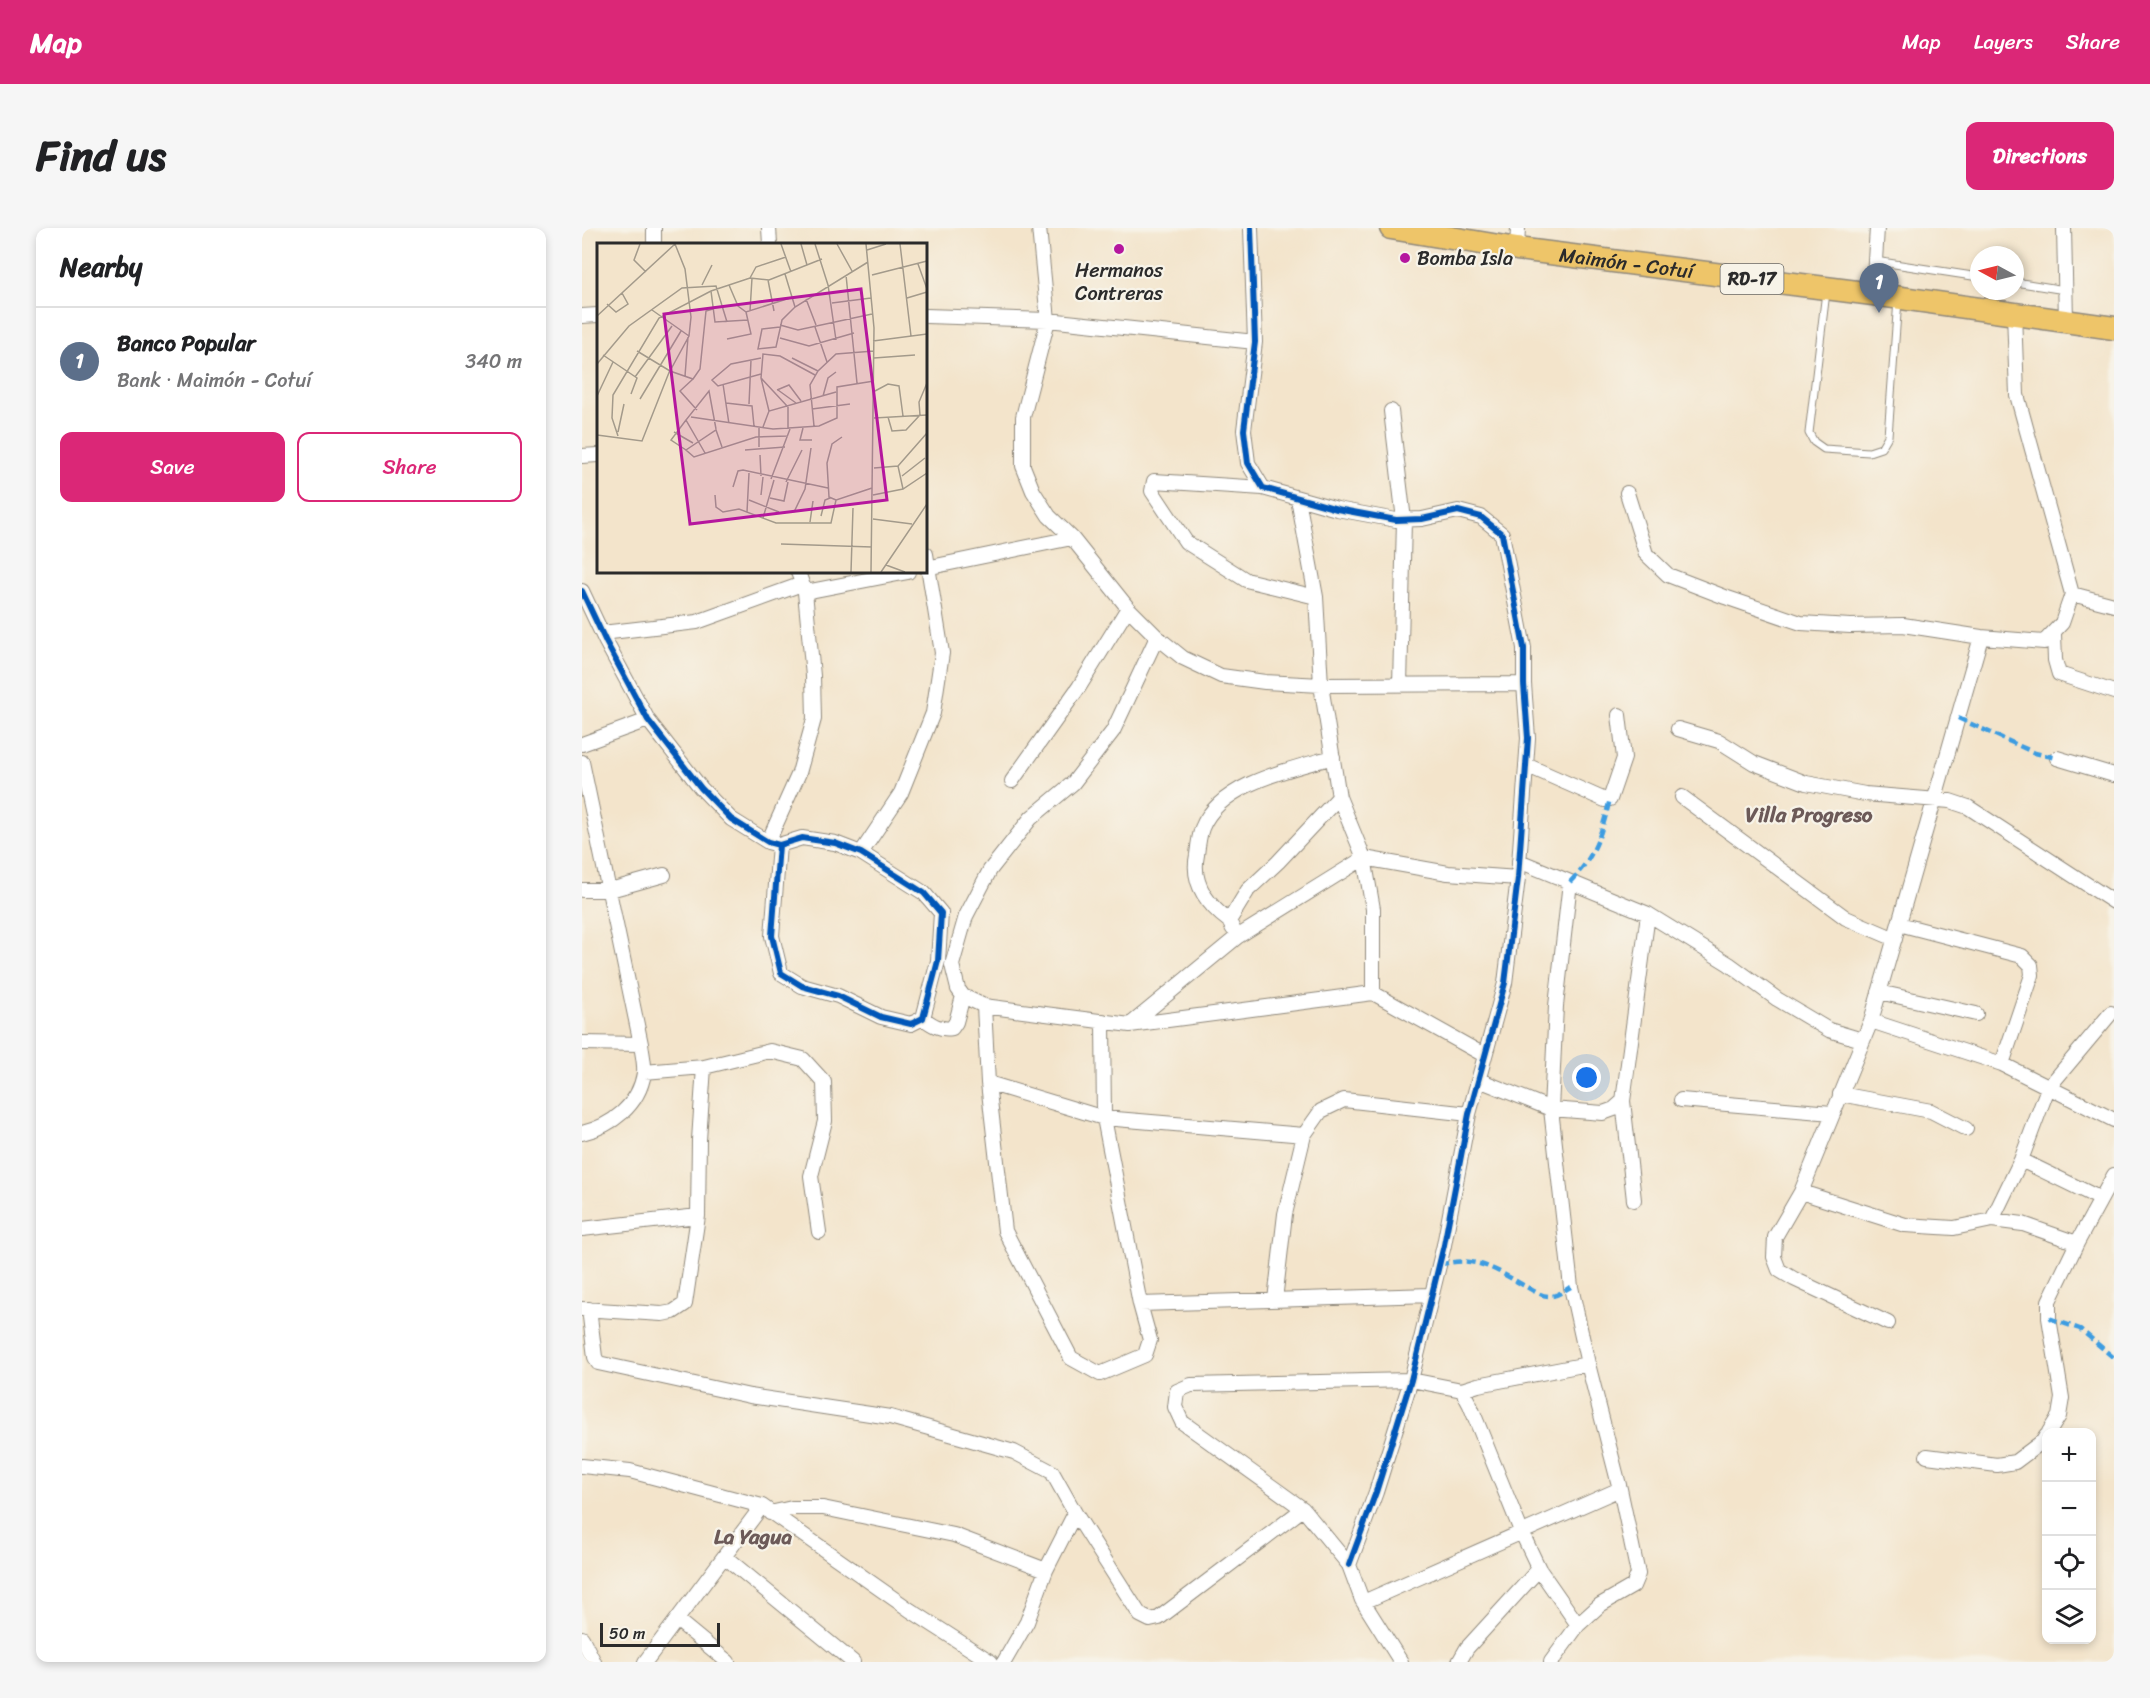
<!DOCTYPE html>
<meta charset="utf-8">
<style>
:root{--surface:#fff;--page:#f6f6f6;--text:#202124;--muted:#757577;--line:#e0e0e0;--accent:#db2777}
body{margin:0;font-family:Sriracha,sans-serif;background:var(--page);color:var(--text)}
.controls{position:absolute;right:18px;bottom:18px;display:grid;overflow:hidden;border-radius:12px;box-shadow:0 3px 9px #0003}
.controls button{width:54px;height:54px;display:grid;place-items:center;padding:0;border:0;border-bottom:2px solid var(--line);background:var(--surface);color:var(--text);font:30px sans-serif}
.compass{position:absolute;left:1388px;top:18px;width:54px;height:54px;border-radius:50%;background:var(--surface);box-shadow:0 3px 9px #0003;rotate:277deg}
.scale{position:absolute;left:18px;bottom:15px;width:120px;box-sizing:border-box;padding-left:6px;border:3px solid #2b2b2b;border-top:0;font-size:16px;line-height:21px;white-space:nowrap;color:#2b2b2b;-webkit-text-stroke:4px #f7f3e8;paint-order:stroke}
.you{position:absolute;left:1005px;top:850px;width:21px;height:21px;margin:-15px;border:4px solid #fff;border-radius:50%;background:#1a73e8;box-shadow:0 0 0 9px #1a73e833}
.badge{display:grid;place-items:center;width:39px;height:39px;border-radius:50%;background:var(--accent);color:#fff;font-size:20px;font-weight:700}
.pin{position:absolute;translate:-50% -50px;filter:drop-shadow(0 2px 3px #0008)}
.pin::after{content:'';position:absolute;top:32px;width:21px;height:18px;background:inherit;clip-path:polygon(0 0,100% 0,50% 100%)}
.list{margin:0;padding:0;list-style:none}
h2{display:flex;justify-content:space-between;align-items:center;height:78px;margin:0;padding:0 24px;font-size:26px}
h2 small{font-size:20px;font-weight:400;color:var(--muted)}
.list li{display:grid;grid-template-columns:39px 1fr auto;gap:18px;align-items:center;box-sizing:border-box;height:108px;padding:0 24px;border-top:2px solid var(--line)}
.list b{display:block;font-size:22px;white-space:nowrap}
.list p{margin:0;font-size:20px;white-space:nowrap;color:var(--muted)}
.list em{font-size:20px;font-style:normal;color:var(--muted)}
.actions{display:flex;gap:12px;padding:18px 24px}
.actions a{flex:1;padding:14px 0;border:2px solid var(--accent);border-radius:12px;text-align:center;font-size:21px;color:var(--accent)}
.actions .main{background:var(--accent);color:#fff}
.icon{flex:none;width:33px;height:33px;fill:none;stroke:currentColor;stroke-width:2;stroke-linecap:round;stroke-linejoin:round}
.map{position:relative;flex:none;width:1532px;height:1434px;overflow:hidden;border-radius:12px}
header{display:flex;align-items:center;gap:36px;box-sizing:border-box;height:84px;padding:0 30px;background:var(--accent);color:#fff}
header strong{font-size:28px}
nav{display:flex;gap:33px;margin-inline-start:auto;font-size:21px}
.intro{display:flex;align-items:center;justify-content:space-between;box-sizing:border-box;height:144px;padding:0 36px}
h1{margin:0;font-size:42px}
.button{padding:15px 27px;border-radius:12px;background:var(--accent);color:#fff;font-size:21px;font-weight:700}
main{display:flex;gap:36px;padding:0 36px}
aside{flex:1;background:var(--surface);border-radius:12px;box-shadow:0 3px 9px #0003}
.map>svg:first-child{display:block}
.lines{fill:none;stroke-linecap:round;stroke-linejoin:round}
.service-casing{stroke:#8f887b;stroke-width:9}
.minor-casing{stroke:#8f887b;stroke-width:16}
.primary-casing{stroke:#8f887b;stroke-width:25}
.service{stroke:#fff;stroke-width:7}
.minor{stroke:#fff;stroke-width:14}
.primary{stroke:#eec569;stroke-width:22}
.quiet{stroke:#3d9ce1;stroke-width:4.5;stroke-dasharray:9 4.5;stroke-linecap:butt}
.cycleway-casing{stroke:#f7f3e8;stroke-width:10}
.cycleway{stroke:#0057b8;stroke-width:6}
.poi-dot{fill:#b5179e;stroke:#f7f3e8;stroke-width:2}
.labels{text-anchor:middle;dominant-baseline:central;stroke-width:4.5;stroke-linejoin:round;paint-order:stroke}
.shield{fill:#f7f3e8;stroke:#686764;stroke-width:1.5}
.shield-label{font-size:18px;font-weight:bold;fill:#2b2b2b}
.poi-label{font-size:20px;fill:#2b2b2b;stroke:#f7f3e8;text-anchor:start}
.street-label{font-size:20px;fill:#2b2b2b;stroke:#f7f3e8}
.neighbourhood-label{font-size:21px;font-weight:bold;fill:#6c5a58;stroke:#f7f3e8}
.inset-road{fill:none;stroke:#a39a8b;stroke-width:1.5}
.view{fill:#b5179e;fill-opacity:0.15;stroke:#b5179e;stroke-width:3}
.inset-edge{fill:none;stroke:#2b2b2b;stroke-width:3}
</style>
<header>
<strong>Map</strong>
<nav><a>Map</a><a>Layers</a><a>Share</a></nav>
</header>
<div class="intro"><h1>Find us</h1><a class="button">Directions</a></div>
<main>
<aside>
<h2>Nearby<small></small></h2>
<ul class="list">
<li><span class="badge" style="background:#5c6f8a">1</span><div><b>Banco Popular</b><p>Bank · Maimón - Cotuí</p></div><em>340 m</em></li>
</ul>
<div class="actions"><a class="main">Save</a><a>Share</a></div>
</aside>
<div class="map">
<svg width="1532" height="1434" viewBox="0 0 1532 1434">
<rect width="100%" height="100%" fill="#f7f3e8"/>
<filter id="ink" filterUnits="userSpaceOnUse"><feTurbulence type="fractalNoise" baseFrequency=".0167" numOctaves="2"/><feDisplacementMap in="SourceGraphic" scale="12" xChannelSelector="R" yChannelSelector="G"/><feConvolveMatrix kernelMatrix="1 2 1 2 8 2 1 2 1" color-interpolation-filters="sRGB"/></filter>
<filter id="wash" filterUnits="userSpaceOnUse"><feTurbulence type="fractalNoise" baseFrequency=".008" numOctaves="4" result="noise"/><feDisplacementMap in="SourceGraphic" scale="24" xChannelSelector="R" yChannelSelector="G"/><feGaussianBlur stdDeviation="1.35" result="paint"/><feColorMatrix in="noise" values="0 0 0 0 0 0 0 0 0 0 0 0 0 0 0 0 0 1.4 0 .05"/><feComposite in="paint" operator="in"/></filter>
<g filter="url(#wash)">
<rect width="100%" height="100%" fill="#f3e4cb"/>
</g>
<g filter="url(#ink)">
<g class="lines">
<g class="service-casing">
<path id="service" d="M 1293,33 L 1397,49
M 1433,54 L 1483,62
M 1244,64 L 1227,205 L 1232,214 L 1242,221 L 1287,224 L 1299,220 L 1306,208 L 1316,72"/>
</g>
<g class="minor-casing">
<path id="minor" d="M 187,0 L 188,16
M 457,0 L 466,92 L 441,189 L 441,238 L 451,263 L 467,288 L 490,310 L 546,380 L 575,409 L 601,430 L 639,448 L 683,454 L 739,457 L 942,456
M 669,0 L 673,114 L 662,202 L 666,235 L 681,260 L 755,281 L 814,292 L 840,291 L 876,283 L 899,289 L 920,306 L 942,420 L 942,456 L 946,510 L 936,650 L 923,755 L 887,886 L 862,1017 L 829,1152 L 794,1264 L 767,1337
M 1482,0 L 1484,93
M 72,16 L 72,0
M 935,21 L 936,0
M 1291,66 L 1295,0
M 1432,85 L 1435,167 L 1490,366 L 1532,377
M 0,88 L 16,87
M 344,88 L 466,92 L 673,114
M 809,183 L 822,292 L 818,457
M 0,228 L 16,227
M 681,260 L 572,253 L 570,263 L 604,314 L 664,352 L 734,369
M 1045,265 L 1064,326 L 1086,347 L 1143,369 L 1219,395 L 1268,398 L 1321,397 L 1399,409 L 1462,414 L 1480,395 L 1490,366
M 716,271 L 734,369 L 739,457 L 757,569 L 782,630 L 791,681 L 791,765 L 902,827
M 344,340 L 490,310
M 0,363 L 24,414 L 66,492 L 119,560 L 149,591 L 186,614 L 197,617 L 220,610 L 253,615 L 279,625 L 342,665 L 359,685 L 356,733 L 341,790 L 329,796 L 299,789 L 256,768 L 220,758 L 199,745 L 190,708 L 197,617
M 223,364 L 326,344
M 20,405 L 115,394 L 220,356
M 1472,406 L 1473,432 L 1477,446 L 1532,464
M 575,409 L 531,503 L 491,555 L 449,590 L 408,642 L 384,688 L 370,737 L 376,761 L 381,768 L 402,778 L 548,797 L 791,765
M 1096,501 L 1137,513 L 1172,535 L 1224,555 L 1283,566 L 1368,573 L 1386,579 L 1532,674
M 0,516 L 66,492
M 1475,530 L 1532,547
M 0,534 L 59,816 C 60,825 63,836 62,845 C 57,877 30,898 0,905
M 944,537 L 1023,572 L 1028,571 L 1042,530 L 1037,487
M 430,553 L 497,459 L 546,380
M 1100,569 L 1264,690 L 1313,711
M 186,614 L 217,545 L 232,491 L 231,448 L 223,364 L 216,344
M 279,625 L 319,565 L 351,485 L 360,425 L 344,326
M 937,633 L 1066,686 L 1147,736 L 1195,771 L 1247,802 L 1280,812
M 988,654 L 974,778 L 969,881 L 989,1059 L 1006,1136 L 1038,1261 L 1056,1346 L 1051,1358 L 1018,1377 L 996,1397 L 957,1341 L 939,1303 L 888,1177 L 880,1162 L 896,1157 L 1006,1136
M 0,662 L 28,662 L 82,647
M 647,693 C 626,677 609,655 615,627 C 616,618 617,608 620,600 C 638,555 710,541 751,529
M 1317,696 L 1440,728 L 1449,737 L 1450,747 L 1420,836
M 651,701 L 647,693 L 666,662 L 696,634 L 757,569
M 1297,764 L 1394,786
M 402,778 L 406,855 L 423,1003 L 489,1130 L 518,1146 L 563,1127 L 568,1112 L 558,1076 L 522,890 L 521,793
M 341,790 C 350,797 358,802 370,800 L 374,794 L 381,768
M 1289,793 L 1420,836 L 1532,892
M 548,797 L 655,709 L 782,630 L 866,645 L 936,650
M 0,815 L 59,816
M 62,844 L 122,839 L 188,823 L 221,831 L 242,854 L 243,893 L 229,948 L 237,1004
M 897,852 L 969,881 L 1021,885 L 1032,881 L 1041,873
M 406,855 L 522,890 L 722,907
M 1258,866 L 1349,883 L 1384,901
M 1099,872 L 1250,885
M 1439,932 L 1519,971
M 1219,964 L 1323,997 L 1372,1000 L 1410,992 L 1441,996 L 1495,1015
M 1052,972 L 1041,873 L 1066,686
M 1410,992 L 1439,932 L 1466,860 L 1529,785
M 0,1001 L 116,988
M 693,1072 L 703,986 L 722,907 L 739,883 L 762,872 L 887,886
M 558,1076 L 849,1067
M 0,1081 L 80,1086 L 91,1084 L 103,1076 L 116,988 L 117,912 L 122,839
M 7,1081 L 13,1129 L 16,1135 L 168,1168 L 308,1189 L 432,1224 L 470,1244 L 493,1285 L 464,1342 L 445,1394 L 422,1434
M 1306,1095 L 1212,1051 L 1197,1042 L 1192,1029 L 1193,1009 L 1219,964 L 1289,793 L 1399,409
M 880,1162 L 829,1152 L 609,1157 L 595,1163 L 593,1179 L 600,1194 L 721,1281 L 767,1337 L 780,1372 L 786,1372 L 1038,1261
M 1467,1204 L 1477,1188 L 1480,1170 L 1467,1090 L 1467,1073 L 1495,1015 L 1532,947
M 1345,1228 L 1415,1237 L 1433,1234 L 1461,1213 L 1464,1208
M 0,1238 L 48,1243 L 180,1278 L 328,1382 L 409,1434
M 188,1285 L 210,1280 L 241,1280 L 372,1307 L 464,1342
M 493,1285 L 558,1387 L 568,1392 L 577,1390 L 721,1281
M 143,1329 L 271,1434
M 780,1372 L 819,1434
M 95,1392 L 146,1434
M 0,1410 L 12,1434
M 63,1434 L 180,1278
M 877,1434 L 885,1420 L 957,1341
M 969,1434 L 996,1397"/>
</g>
<g class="primary-casing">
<g id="primary">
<path id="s1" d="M 809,0 L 935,21 L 1291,66 L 1532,100"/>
</g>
</g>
<use href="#service" class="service"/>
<use href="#minor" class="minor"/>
<use href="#primary" class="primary"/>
<path class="quiet" d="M 1376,490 L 1453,525 L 1475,530
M 988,654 C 1014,627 1019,606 1028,571
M 857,1037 C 892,1027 911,1040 941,1057 C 949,1061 958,1068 967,1068 C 975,1069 982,1062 989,1059
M 1467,1090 L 1498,1101 L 1532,1130"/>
<g class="cycleway-casing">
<path id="cycleway" d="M 669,0 L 673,114 L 662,202 L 666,235 L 681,260 L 755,281 L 814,292 L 840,291 L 876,283 L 899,289 L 920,306 L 942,420 L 942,456 L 946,510 L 936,650 L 923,755 L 887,886 L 862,1017 L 829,1152 L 794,1264 L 767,1337
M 0,363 L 24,414 L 66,492 L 119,560 L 149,591 L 186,614 L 197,617 L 220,610 L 253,615 L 279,625 L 342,665 L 359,685 L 356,733 L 341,790 L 329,796 L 299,789 L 256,768 L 220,758 L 199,745 L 190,708 L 197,617"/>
</g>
<use href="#cycleway" class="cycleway"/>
</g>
</g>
<g class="poi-dot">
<circle cx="537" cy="21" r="6"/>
<circle cx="823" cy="30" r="6"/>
</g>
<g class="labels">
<rect class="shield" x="1138.5" y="36" width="63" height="30" rx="4.5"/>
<g class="shield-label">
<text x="1170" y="51">RD-17</text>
</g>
<g class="poi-label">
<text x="835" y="30">Bomba Isla</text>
<text x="537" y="42" text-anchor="middle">Hermanos<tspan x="537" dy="23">Contreras</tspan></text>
</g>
<g class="street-label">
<text stroke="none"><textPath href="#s1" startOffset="238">Maimón - Cotuí</textPath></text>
</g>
<g class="neighbourhood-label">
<text x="1227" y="587">Villa Progreso</text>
<text x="171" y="1309">La Yagua</text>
</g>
</g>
<g transform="translate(15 15)">
<rect width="330" height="330" fill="#f3e4cb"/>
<path class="inset-road" d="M 43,1 L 37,17 L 49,29M 184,1 L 194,29M 204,1 L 210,22M 218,1 L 231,42 L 239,97M 240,1 L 255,28M 269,1 L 277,85 L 274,329M 303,1 L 314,93M 270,7 L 289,1M 321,21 L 330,46M 188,31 L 198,64M 249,32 L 260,140M 275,32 L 330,18M 153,35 L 159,24 L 189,14M 171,37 L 177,68M 105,42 L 115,22M 132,42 L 141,63 L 149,69 L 193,55M 114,48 L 118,79 L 151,77M 310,55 L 330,49M 209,56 L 219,82M 235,60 L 274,55M 10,61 L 19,69 L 31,61 L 25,50M 55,67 L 92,93M 153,68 L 155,35M 0,73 L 78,1M 183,82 L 201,87 L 275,71M 183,84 L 165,86 L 161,106 L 179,104 L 185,77 L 198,64 L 271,19M 218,84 L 230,119M 183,95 L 212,103 L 257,90M 130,96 L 154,91 L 149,69M 276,98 L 330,91M 40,108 L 73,128 L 96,136 L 103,126 L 109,68 L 116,66M 6,112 L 40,135 L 34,151M 195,115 L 221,128M 277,115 L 318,112M 0,121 L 32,83 L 85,45 L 119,43 L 130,79M 73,128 L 92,93 L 94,74 L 88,26 L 78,1M 164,131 L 121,143 L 115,137 L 134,121 L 164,115M 88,133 L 91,94M 38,134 L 75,83M 164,135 L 191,164 L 191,186M 96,136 L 83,148 L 100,167M 126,141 L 132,181M 180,147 L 192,142 L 204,158M 181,147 L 199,160M 278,148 L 291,141 L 302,143 L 306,173M 0,153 L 16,119M 226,153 L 231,135 L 239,129M 43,156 L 84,88M 129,160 L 155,163 L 157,183M 152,161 L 154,117M 215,166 L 253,161M 172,168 L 164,135 L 166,111 L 183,113 L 218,132M 94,174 L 176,186 L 222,183 L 240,175 L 240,144 L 277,138M 291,174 L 295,188 L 309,187 L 323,172 L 322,159 L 330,140M 277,175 L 330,172M 89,177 L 74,197 L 89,207M 217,183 L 213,142 L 221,128 L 239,111 L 277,108M 166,184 L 172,168 L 239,149M 206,185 L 203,197 L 215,197M 21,189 L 27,161M 77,189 L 96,200M 0,192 L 45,198 L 73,127M 21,193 L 15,175 L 16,152 L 62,75 L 114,48 L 153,35 L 172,37 L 225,16M 125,204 L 119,187 L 89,207 L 97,214 L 159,194 L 191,193M 162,204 L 162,184M 148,207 L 188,204M 108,210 L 89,177 L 112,148 L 119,186M 163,212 L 164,233M 301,223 L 306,246M 277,225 L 301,223 L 330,190M 305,233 L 328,215M 174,236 L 193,186M 189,239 L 205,207M 136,244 L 141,228 L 146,227 L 231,245M 118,252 L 119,264 L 126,269 L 142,266 L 179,280 L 234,280 L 239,257 L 275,245M 164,252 L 166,234M 276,252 L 306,246 L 330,230M 173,255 L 187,258 L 191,239M 152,257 L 182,269M 239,257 L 232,254 L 230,220 L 235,201 L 245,194M 150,269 L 152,230M 197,269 L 208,246 L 214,205M 224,273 L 228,257 L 233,255M 166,275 L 177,237M 276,276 L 315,281M 213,279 L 216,258M 184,301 L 275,304M 289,322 L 308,329M 254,329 L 256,265M 284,329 L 330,261"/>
<path class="view" d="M 264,46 L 290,257 L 93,281 L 67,71 Z"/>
<rect width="330" height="330" class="inset-edge"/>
</g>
</svg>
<div class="controls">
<button>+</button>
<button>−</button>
<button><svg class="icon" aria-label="locate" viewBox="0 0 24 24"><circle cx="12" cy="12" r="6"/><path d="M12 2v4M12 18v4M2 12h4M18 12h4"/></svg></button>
<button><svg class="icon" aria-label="layers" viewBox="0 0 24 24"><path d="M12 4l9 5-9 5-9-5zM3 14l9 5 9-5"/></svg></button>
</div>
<svg class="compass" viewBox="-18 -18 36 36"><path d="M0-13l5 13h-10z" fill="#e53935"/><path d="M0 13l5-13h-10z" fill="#757577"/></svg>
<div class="scale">50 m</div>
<div class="you"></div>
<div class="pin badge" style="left:1297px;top:85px;background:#5c6f8a">1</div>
</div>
</main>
